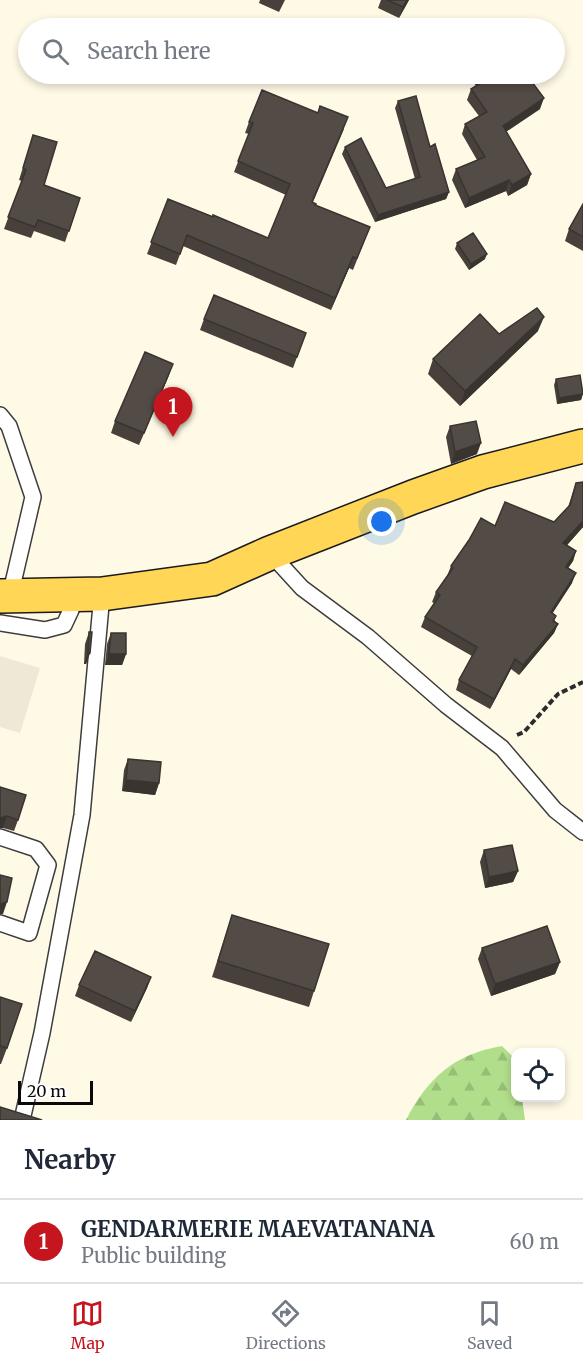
<!DOCTYPE html>
<style>
:root{--surface:#fff;--page:#f6f6f7;--text:#1f2937;--muted:#747a83;--line:#e0e1e3;--accent:#c5161f}
body{margin:0;font-family:Merriweather,serif;background:var(--page);color:var(--text)}
.controls{position:absolute;right:18px;bottom:18px;display:grid;overflow:hidden;border-radius:12px;box-shadow:0 3px 9px #0003}
.controls button{width:54px;height:54px;display:grid;place-items:center;padding:0;border:0;border-bottom:2px solid var(--line);background:var(--surface);color:var(--text);font:30px sans-serif}
.scale{position:absolute;left:18px;bottom:15px;width:75px;box-sizing:border-box;padding-left:6px;border:3px solid #0a0a0a;border-top:0;font-size:16px;line-height:21px;white-space:nowrap;color:#0a0a0a;-webkit-text-stroke:4px #fff;paint-order:stroke}
.you{position:absolute;left:382px;top:522px;width:21px;height:21px;margin:-15px;border:4px solid #fff;border-radius:50%;background:#1a73e8;box-shadow:0 0 0 9px #1a73e833}
.badge{display:grid;place-items:center;width:39px;height:39px;border-radius:50%;background:var(--accent);color:#fff;font-size:20px;font-weight:700}
.pin{position:absolute;translate:-50% -50px;filter:drop-shadow(0 2px 3px #0008)}
.pin::after{content:'';position:absolute;top:32px;width:21px;height:18px;background:inherit;clip-path:polygon(0 0,100% 0,50% 100%)}
.list{margin:0;padding:0;list-style:none}
h2{display:flex;justify-content:space-between;align-items:center;height:78px;margin:0;padding:0 24px;font-size:26px}
h2 small{font-size:20px;font-weight:400;color:var(--muted)}
.list li{display:grid;grid-template-columns:39px 1fr auto;gap:18px;align-items:center;box-sizing:border-box;height:84px;padding:0 24px;border-top:2px solid var(--line)}
.list b{display:block;font-size:22px;white-space:nowrap}
.list p{margin:0;font-size:20px;white-space:nowrap;color:var(--muted)}
.list em{font-size:20px;font-style:normal;color:var(--muted)}
.icon{flex:none;width:33px;height:33px;fill:none;stroke:currentColor;stroke-width:2;stroke-linecap:round;stroke-linejoin:round}
.map{position:relative;flex:none;width:583px;height:1120px;overflow:hidden}
.search{position:absolute;background:var(--surface);box-shadow:0 3px 9px #0003;left:18px;right:18px;top:18px;height:66px;display:flex;align-items:center;gap:15px;box-sizing:border-box;padding:0 21px;border-radius:33px;color:var(--muted);font-size:22px}
.sheet{height:162px;background:var(--surface)}
nav{display:flex;justify-content:space-around;align-items:center;box-sizing:border-box;height:84px;border-top:2px solid var(--line);background:var(--surface);font-size:16px;color:var(--muted)}
nav a{display:grid;justify-items:center;gap:3px}
nav .on{color:var(--accent)}
.map>svg:first-child{display:block}
.forest{fill:url(#forest-firs)}
.plaza{fill:#eee8d6}
.lines{fill:none;stroke-linecap:round;stroke-linejoin:round}
.lane-casing{stroke:#3d3d3d;stroke-width:18}
.primary-casing{stroke:#1b1b1b;stroke-width:36}
.path{stroke:#2c2c2c;stroke-width:4;stroke-dasharray:6 3;stroke-linecap:butt}
.lane{stroke:#fff;stroke-width:15}
.primary{stroke:#ffd656;stroke-width:33}
.wall{fill:#47403b}
.shaded-wall{fill:#3a3430}
.building{fill:#534b45;stroke:#3a3430;stroke-width:1.5}
</style>
<div class="map">
<svg width="583" height="1120" viewBox="0 0 583 1120">
<defs>
<pattern id="forest-firs" width="22" height="20" patternUnits="userSpaceOnUse" patternTransform="scale(1.5)"><rect width="22" height="20" fill="#b1de8b"/><path d="M5 1l3.5 6h-7zM16 11l3.5 6h-7z" fill="#97bd77"/></pattern>
</defs>
<rect width="100%" height="100%" fill="#fffae6"/>
<path class="forest" d="M 502,1046 L 515,1059 L 516,1098 L 522,1098 L 525,1120 L 406,1120 C 428,1078 454,1054 502,1046 Z"/>
<path class="plaza" d="M 0,656 L 40,668 L 20,733 L 0,727 Z"/>
<g class="lines">
<g class="lane-casing">
<path id="lane" d="M 0,415 L 9,426 L 33,497 L 10,596
M 270,553 L 302,588 L 368,637 L 446,705 L 502,748 L 555,810 L 583,832
M 0,623 L 45,630 L 64,625 L 71,610 L 72,594
M 0,837 L 36,849 L 48,865 L 29,933 L 0,923
M 22,1120 L 42,1033 L 82,815 L 102,594"/>
</g>
<g class="primary-casing">
<path id="primary" d="M 0,596 L 102,594 L 212,579 L 270,553 L 413,497 L 483,472 L 583,446"/>
</g>
<path class="path" d="M 517,735 L 524,732 L 558,694 L 583,682"/>
<use href="#lane" class="lane"/>
<use href="#primary" class="primary"/>
</g>
<path class="wall" d="M 260,0 L 285,0 L 279,12 L 259,3 Z
M 381,0 L 409,0 L 399,18 L 378,8 Z
M 468,74 L 526,74 L 540,109 L 506,132 L 531,174 L 527,185 L 508,196 L 506,191 L 465,208 L 452,180 L 456,169 L 477,160 L 462,134 L 465,124 L 479,116 L 467,100 L 471,89 L 476,86 Z
M 398,101 L 430,147 L 449,192 L 446,199 L 375,222 L 342,154 L 345,147 L 386,188 L 415,179 L 395,108 Z
M 249,122 L 344,129 L 313,202 L 315,205 L 370,227 L 353,270 L 349,268 L 331,310 L 183,246 L 176,265 L 147,254 L 168,199 L 268,238 L 286,195 L 234,172 L 249,134 L 245,133 Z
M 33,135 L 44,185 L 80,198 L 65,242 L 34,231 L 31,238 L 4,229 L 22,181 L 19,180 Z
M 583,204 L 583,251 L 565,241 L 569,229 Z
M 457,243 L 485,259 L 469,270 L 455,249 Z
M 204,319 L 306,333 L 293,368 L 200,330 Z
M 538,331 L 460,406 L 428,374 L 433,359 L 499,334 Z
M 169,375 L 139,445 L 111,433 L 115,421 Z
M 556,379 L 583,392 L 581,400 L 557,404 L 554,385 Z
M 450,426 L 477,454 L 451,464 L 446,437 Z
M 583,482 L 583,527 L 567,545 L 576,551 L 573,561 L 568,568 L 572,583 L 552,613 L 555,621 L 558,624 L 554,633 L 519,675 L 511,669 L 490,709 L 456,690 L 459,680 L 472,656 L 421,627 L 425,617 L 434,603 L 432,602 L 436,592 L 447,576 L 451,566 L 495,526 L 554,522 L 568,507 L 576,483 Z
M 89,632 L 90,653 L 86,664 L 84,664 L 85,644 Z
M 111,633 L 126,654 L 122,665 L 105,665 L 107,644 Z
M 128,759 L 159,783 L 155,795 L 122,791 L 124,770 Z
M 0,787 L 18,820 L 14,831 L 3,828 L 0,828 Z
M 484,850 L 518,871 L 513,882 L 485,888 L 480,862 Z
M 232,915 L 314,991 L 309,1007 L 212,977 Z
M 482,948 L 560,962 L 555,974 L 491,996 L 478,959 Z
M 151,977 L 147,988 L 131,1022 L 75,996 L 79,985 Z
M 0,997 L 7,1048 L 1,1064 L 0,1064 Z"/>
<path class="shaded-wall" d="M 407,0 L 409,0 L 399,18 L 403,7 Z
M 544,98 L 540,109 L 499,136 L 503,126 Z
M 531,174 L 527,185 L 508,196 L 512,185 Z
M 509,180 L 506,191 L 465,208 L 469,198 Z
M 449,192 L 446,199 L 375,222 L 378,215 Z
M 487,254 L 485,259 L 469,270 L 471,264 Z
M 353,257 L 349,268 L 331,310 L 335,298 Z
M 544,317 L 538,331 L 460,406 L 465,391 Z
M 173,364 L 169,375 L 139,445 L 144,433 Z
M 583,394 L 581,400 L 557,404 L 559,398 Z
M 481,443 L 477,454 L 451,464 L 455,452 Z
M 583,521 L 583,527 L 560,553 L 563,543 Z
M 576,551 L 573,561 L 562,577 L 566,567 Z
M 576,573 L 572,583 L 547,622 L 551,612 Z
M 558,624 L 554,633 L 519,675 L 523,665 Z
M 88,653 L 90,653 L 86,664 L 84,664 Z
M 109,654 L 126,654 L 122,665 L 105,665 Z
M 515,659 L 511,669 L 490,709 L 494,699 Z
M 126,780 L 159,783 L 155,795 L 122,791 Z
M 7,816 L 3,828 L 0,828 L 0,818 Z
M 518,871 L 513,882 L 485,888 L 489,877 Z
M 7,902 L 3,914 L 0,914 L 0,904 Z
M 560,962 L 555,974 L 491,996 L 495,984 Z
M 151,977 L 147,988 L 131,1022 L 135,1011 Z"/>
<path class="building" d="M 387,0 L 407,0 L 403,7 Z
M 522,19 L 529,28 L 509,28 Z
M 479,74 L 526,74 L 544,98 L 503,126 L 531,174 L 512,185 L 509,180 L 469,198 L 456,169 L 485,157 L 465,124 L 487,112 L 471,89 L 484,81 Z
M 262,90 L 318,113 L 320,106 L 348,117 L 312,202 L 316,204 L 315,205 L 370,227 L 357,258 L 353,257 L 335,298 L 187,235 L 180,254 L 151,242 L 168,199 L 213,217 L 213,215 L 268,238 L 290,184 L 238,161 L 253,123 L 249,122 Z
M 416,96 L 430,147 L 435,144 L 449,192 L 378,215 L 345,147 L 361,138 L 386,188 L 420,177 L 398,101 Z
M 33,135 L 57,142 L 44,185 L 80,198 L 69,231 L 38,220 L 35,227 L 8,217 L 26,170 L 23,168 Z
M 583,204 L 583,237 L 569,229 Z
M 473,233 L 487,254 L 471,264 L 457,243 Z
M 214,295 L 306,333 L 297,357 L 204,319 Z
M 537,308 L 544,317 L 465,391 L 433,359 L 480,314 L 499,334 Z
M 145,352 L 173,364 L 144,433 L 115,421 Z
M 580,375 L 583,394 L 559,398 L 556,379 Z
M 476,421 L 481,443 L 455,452 L 450,426 Z
M 583,482 L 583,521 L 563,543 L 576,551 L 566,567 L 576,573 L 551,612 L 556,616 L 553,621 L 558,624 L 523,665 L 515,659 L 494,699 L 459,680 L 477,647 L 425,617 L 440,595 L 436,592 L 453,568 L 451,566 L 469,540 L 481,518 L 495,526 L 505,502 L 554,522 L 570,505 L 576,483 Z
M 89,632 L 92,632 L 90,653 L 88,653 Z
M 111,633 L 126,633 L 126,654 L 109,654 Z
M 128,759 L 161,762 L 159,783 L 126,780 Z
M 0,787 L 26,795 L 18,820 L 7,816 L 0,818 Z
M 512,845 L 518,871 L 489,877 L 484,850 Z
M 0,875 L 12,878 L 7,902 L 0,904 Z
M 232,915 L 329,944 L 314,991 L 218,961 Z
M 547,926 L 560,962 L 495,984 L 482,948 Z
M 95,951 L 151,977 L 135,1011 L 79,985 Z
M 0,997 L 22,1004 L 7,1048 L 0,1046 Z
M 0,1107 L 42,1120 L 0,1120 Z"/>
</svg>
<div class="controls">
<button><svg class="icon" aria-label="locate" viewBox="0 0 24 24"><circle cx="12" cy="12" r="6"/><path d="M12 2v4M12 18v4M2 12h4M18 12h4"/></svg></button>
</div>
<div class="scale">20 m</div>
<div class="you"></div>
<div class="pin badge" style="left:173px;top:437px">1</div>
<div class="search"><svg class="icon" aria-label="search" viewBox="0 0 24 24"><circle cx="10" cy="10" r="6"/><path d="M15 15l6 6"/></svg>Search here</div>
</div>
<section class="sheet">
<h2>Nearby<small></small></h2>
<ul class="list">
<li><span class="badge">1</span><div><b>GENDARMERIE MAEVATANANA</b><p>Public building</p></div><em>60 m</em></li>
</ul>
</section>
<nav>
<a class="on"><svg class="icon" aria-label="map" viewBox="0 0 24 24"><path d="M3 6l6-2 6 2 6-2v14l-6 2-6-2-6 2zM9 4v14M15 6v14"/></svg>Map</a>
<a><svg class="icon" aria-label="directions" viewBox="0 0 24 24"><path d="M12 3l9 9-9 9-9-9zM9 14v-3h6M13 9l2 2-2 2"/></svg>Directions</a>
<a><svg class="icon" aria-label="saved" viewBox="0 0 24 24"><path d="M7 4h10v16l-5-4-5 4z"/></svg>Saved</a>
</nav>
